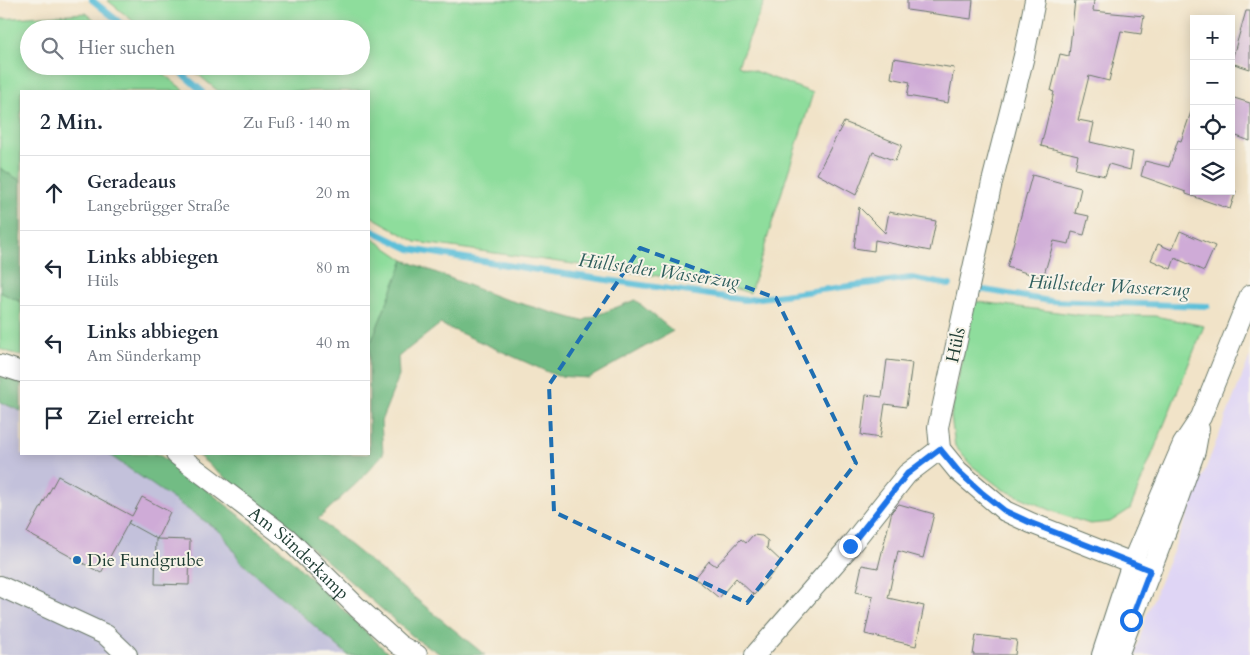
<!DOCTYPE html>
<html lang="de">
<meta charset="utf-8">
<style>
:root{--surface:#fff;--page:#f2f2f3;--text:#1f2937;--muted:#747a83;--line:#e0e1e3}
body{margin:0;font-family:Cardo,serif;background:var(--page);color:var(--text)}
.controls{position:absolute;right:15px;top:15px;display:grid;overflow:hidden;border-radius:0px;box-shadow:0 2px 12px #0003}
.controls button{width:45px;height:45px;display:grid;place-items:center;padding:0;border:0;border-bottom:1px solid var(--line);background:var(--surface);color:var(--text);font:25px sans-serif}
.stop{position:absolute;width:15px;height:15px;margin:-11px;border:4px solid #1a73e8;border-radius:50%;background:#fff}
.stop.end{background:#1a73e8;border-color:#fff;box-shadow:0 1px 5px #0008}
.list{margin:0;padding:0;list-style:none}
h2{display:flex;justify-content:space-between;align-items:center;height:65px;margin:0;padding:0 20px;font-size:21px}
h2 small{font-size:16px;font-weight:400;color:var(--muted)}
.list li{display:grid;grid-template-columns:32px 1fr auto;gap:15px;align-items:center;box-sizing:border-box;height:75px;padding:0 20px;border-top:1px solid var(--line)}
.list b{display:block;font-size:19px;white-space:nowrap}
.list p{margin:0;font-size:16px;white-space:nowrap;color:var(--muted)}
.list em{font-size:16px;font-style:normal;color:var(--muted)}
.icon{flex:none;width:28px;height:28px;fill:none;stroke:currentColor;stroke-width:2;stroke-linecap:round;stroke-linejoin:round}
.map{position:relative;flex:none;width:1250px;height:655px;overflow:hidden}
.search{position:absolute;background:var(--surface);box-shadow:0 2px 12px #0003;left:20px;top:20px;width:350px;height:55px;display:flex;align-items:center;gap:12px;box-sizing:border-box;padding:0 18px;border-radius:28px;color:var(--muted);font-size:19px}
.panel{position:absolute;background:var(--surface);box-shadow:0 2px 12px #0003;left:20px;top:90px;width:350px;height:365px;border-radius:0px}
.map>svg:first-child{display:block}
.built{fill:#dfd5f5}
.industrial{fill:#c3c1db}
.green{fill:#8edd9c;stroke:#568d68}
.forest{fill:#72bc84;stroke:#487c5c}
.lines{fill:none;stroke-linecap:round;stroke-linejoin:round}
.stream{stroke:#5bbfd9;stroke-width:6}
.building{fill:#cfabd7}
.minor-casing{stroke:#687768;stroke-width:22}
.minor{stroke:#fff;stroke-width:20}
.route{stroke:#1a73e8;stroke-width:6}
.marked{fill:none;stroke:#1f6fb2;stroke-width:4;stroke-dasharray:10 6;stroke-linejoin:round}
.poi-dot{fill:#1f6fb2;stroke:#f7f3e8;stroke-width:2}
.labels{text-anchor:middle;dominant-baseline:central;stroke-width:4;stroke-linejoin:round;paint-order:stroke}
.street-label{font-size:18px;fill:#1f3d34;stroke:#f7f3e8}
.poi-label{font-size:18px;fill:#1f3d34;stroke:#f7f3e8;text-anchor:start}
.water-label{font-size:19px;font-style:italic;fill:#2e5e5d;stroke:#f7f3e8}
</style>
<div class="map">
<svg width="1250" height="655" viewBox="0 0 1250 655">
<rect width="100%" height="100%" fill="#f7f3e8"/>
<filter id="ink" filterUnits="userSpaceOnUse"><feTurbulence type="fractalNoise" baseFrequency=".02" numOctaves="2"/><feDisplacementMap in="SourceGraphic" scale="10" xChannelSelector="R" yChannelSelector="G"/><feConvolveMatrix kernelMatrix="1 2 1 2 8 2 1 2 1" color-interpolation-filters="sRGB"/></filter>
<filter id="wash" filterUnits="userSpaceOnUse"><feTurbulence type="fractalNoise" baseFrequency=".0096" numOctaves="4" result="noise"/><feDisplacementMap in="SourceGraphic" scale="20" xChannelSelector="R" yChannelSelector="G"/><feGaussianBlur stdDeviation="1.12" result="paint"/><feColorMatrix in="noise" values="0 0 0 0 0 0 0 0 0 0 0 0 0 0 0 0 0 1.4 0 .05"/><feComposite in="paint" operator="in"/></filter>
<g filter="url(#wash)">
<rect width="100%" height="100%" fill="#f1e3c8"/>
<path class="built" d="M 1250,356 L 1250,655 L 1135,655 L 1147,614 L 1180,534 Z"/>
<path class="industrial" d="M 0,402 L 21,411 L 21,454 L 108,454 L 222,533 L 241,562 L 348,655 L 0,655 Z"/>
<path class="green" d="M 107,0 L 765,0 L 738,65 L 813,93 L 750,293 L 723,285 L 416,242 L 369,215 L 369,91 L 218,91 L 188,66 L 361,66 L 361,29 L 143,29 Z
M 86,13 L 106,29 L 29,29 L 29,66 L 153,66 L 185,91 L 21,91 L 21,181 L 0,168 L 0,19 Z
M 369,236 L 404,260 L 372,340 L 369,344 Z
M 0,292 L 21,302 L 21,356 L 0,349 Z
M 973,301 L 1080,315 L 1155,316 L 1204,326 L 1130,509 L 1110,522 L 1090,524 L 1062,515 L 1002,489 L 971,465 L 955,446 L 951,416 Z"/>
<path class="forest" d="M 0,168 L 21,181 L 21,302 L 0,292 Z
M 404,260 L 498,297 L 582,321 L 635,300 L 673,331 L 589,378 L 557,376 L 440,324 L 398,357 L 399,376 L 381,421 L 383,454 L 359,481 L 318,519 L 485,655 L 442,655 L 416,639 L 304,541 L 196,454 L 369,454 L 369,344 L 372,340 Z
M 0,376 L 21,383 L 21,411 L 0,402 Z
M 108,454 L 158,454 L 188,475 L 273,542 L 390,655 L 348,655 L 241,562 L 222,533 Z"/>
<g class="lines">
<path class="stream" d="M 92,0 L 128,29
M 173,66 L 202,91
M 369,229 L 410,249 L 531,269 L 745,300 L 911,278 L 950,285
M 979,289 L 1050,301 L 1208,306"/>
</g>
<g id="blocks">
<path class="building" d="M 907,0 L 973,0 L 971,19 L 907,10 Z
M 1075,0 L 1094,0 L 1093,11 L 1144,16 L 1141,34 L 1121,31 L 1109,81 L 1089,76 L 1078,120 L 1094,123 L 1090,142 L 1133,152 L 1130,170 L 1109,164 L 1105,176 L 1075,169 L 1078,155 L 1041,146 L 1054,92 L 1051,91 L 1060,54 L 1069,56 Z
M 1246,11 L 1250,11 L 1250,69 L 1231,63 Z
M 894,58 L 954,68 L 948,103 L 907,96 L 910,82 L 891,78 Z
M 1231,97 L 1250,103 L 1250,141 L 1231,134 Z
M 1191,112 L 1194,113 L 1194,191 L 1236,191 L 1230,209 L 1186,194 L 1186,192 L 1141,176 L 1145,161 L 1169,167 L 1178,140 L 1181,141 Z
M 844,122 L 902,145 L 895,161 L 873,152 L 856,195 L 817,174 Z
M 1032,175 L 1081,188 L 1075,213 L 1089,216 L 1084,235 L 1072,232 L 1069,244 L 1054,241 L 1043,278 L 1007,267 Z
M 859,207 L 885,233 L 889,212 L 936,221 L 930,251 L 875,240 L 874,251 L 854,248 Z
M 1180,231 L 1215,246 L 1204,271 L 1175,258 L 1171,269 L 1151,260 L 1158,244 L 1172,250 Z
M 887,360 L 912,363 L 906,407 L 885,404 L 880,438 L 861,435 L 866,395 L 882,397 Z
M 58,476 L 132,516 L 142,497 L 170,512 L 157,539 L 128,523 L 130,520 L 101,573 L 27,533 Z
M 899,504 L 934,514 L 923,558 L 898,551 L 888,598 L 924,606 L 916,646 L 865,634 L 873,596 L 856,592 L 862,565 L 878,568 L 892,511 Z
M 753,535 L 762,536 L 768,541 L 767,548 L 782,562 L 754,595 L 736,578 L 719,598 L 695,578 L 709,561 L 716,566 L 741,539 L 746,543 Z
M 156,539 L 190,540 L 189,585 L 155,584 Z
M 976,635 L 1017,640 L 1015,655 L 973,655 Z"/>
</g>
</g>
<g filter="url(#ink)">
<use href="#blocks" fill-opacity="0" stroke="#687768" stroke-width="1"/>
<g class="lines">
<g class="minor-casing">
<g id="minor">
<path d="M 1035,0 L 1024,56 L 992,182 L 938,427 L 940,449 L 958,471 L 1005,511 L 1031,523 L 1150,570"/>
<path d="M 0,365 L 21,372"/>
<path id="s1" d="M 176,454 L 287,538 L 357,607 L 399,645 L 417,655"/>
<path d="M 0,586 L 106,635 L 127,655"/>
<path d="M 755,655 L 850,546 L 907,474 L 940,449"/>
<path d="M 1102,655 L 1132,563 L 1183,444 L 1201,417 L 1250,295"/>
<path d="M 1118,655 L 1174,510 L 1195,451 L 1199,429"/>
</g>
</g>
<use href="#minor" class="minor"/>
</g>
</g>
<g class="lines" filter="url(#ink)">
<path class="route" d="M 850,546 L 907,474 L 940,449 L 958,471 L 981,492 L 1005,511 L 1031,523 L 1150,570 L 1131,620"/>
</g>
<path class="marked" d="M 640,248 L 776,298 L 856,463 L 747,603 L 554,512 L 549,385 Z"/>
<circle class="poi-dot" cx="77" cy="560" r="5"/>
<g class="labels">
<g class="street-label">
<text transform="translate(956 345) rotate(-78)">Hüls</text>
<text stroke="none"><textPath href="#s1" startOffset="158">Am Sünderkamp</textPath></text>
</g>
<g class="poi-label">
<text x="87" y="560">Die Fundgrube</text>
</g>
<g class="water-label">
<text transform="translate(659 271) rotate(8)">Hüllsteder Wasserzug</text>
<text transform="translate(1109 286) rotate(3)">Hüllsteder Wasserzug</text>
</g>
</g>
</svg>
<div class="controls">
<button>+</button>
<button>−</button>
<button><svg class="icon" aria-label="locate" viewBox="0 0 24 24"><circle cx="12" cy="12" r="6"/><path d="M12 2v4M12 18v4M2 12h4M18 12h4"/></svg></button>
<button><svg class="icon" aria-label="layers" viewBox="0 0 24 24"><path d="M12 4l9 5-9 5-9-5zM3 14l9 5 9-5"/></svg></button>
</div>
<div class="stop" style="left:1131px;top:620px"></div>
<div class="stop end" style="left:850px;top:546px"></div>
<div class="search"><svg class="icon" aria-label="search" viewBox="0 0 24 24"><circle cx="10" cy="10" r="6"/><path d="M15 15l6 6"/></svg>Hier suchen</div>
<section class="panel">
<h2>2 Min.<small>Zu Fuß · 140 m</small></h2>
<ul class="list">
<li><svg class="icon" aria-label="ahead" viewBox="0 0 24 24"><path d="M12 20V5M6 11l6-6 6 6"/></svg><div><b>Geradeaus</b><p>Langebrügger Straße</p></div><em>20 m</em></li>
<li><svg class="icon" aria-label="left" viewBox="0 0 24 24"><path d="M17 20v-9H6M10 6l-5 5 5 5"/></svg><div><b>Links abbiegen</b><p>Hüls</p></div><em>80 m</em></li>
<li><svg class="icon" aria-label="left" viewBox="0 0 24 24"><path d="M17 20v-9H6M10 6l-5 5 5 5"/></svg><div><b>Links abbiegen</b><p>Am Sünderkamp</p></div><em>40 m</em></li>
<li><svg class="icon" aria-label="arrive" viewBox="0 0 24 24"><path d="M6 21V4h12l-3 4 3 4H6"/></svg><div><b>Ziel erreicht</b></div></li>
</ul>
</section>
</div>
